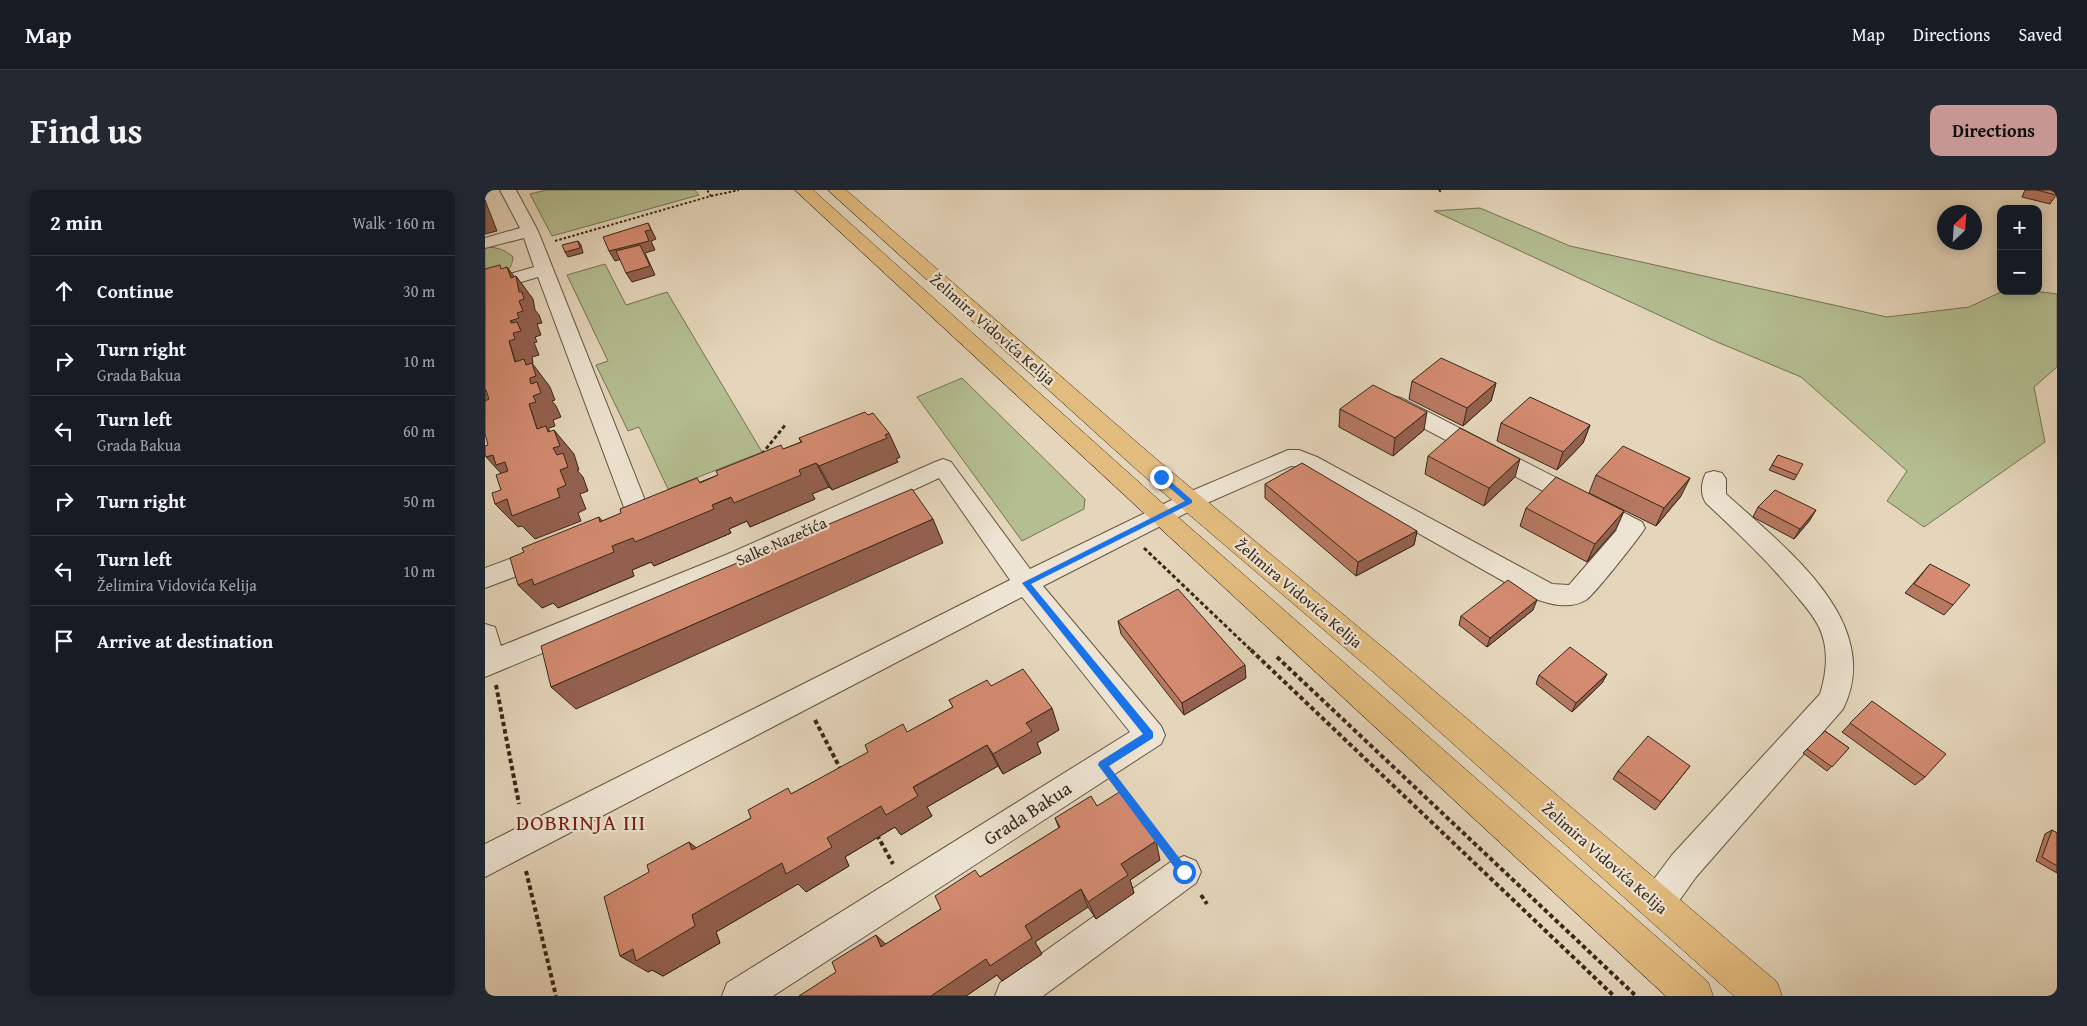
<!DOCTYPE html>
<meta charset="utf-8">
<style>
:root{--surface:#171b24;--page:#242831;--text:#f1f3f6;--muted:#9ea1a6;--line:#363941;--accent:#c59692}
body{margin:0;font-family:"Gentium Book Plus",serif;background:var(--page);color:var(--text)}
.controls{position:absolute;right:15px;top:15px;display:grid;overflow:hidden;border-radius:10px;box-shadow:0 2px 12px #0003}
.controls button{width:45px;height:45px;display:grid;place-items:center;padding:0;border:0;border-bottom:1px solid var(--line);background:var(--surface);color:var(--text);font:25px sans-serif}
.compass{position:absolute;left:1452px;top:15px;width:45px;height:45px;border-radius:50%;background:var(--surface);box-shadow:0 2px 12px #0003;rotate:25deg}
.stop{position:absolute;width:15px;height:15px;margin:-11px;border:4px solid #1a73e8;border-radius:50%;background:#fff}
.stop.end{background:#1a73e8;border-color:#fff;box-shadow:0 1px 5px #0008}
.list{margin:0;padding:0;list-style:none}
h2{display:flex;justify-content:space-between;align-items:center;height:65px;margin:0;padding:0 20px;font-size:21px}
h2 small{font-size:16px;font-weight:400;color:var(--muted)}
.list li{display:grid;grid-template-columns:32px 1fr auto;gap:15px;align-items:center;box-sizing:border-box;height:70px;padding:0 20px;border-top:1px solid var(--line)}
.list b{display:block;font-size:19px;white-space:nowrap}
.list p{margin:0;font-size:16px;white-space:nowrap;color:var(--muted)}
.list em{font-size:16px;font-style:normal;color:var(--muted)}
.icon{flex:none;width:28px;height:28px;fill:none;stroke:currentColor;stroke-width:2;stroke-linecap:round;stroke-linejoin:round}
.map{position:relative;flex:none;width:1572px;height:806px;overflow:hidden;border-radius:10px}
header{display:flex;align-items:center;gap:30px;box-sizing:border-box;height:70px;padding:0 25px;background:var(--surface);border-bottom:1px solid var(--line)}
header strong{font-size:24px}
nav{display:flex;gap:28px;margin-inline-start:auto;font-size:18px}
.intro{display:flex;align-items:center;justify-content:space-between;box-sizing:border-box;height:120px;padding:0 30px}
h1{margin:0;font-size:35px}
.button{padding:12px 22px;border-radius:10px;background:var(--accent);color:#111;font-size:18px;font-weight:700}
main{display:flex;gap:30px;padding:0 30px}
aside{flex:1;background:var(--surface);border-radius:10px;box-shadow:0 2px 12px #0003}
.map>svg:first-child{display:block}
.green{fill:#b4be91;stroke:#767355}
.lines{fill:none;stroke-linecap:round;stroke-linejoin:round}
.minor-casing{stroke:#625442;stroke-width:2}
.major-casing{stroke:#372819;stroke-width:1}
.path-far2{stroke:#372819;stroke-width:2;stroke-dasharray:2.5 2;stroke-linecap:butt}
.path-far1{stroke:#372819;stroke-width:3;stroke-dasharray:4 2.5;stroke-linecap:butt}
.path{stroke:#372819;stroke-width:4;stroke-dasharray:4.5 3;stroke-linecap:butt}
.minor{fill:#eee4d3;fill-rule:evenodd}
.major{fill:#e2bb7e;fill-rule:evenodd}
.wall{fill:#b67861;stroke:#372819}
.shaded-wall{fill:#94614f;stroke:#372819}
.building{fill:#d48b71;stroke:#372819}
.route{fill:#1a73e8}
.labels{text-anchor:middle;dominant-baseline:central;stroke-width:4.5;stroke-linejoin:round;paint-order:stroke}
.street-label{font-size:16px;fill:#372819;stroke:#eee4d3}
.near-street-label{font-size:19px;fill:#372819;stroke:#eee4d3}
.near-quarter-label{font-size:22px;letter-spacing:1px;fill:#7a1f14;stroke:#eee4d3}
</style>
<header>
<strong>Map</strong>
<nav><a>Map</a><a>Directions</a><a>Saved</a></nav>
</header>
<div class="intro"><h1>Find us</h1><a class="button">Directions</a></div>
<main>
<aside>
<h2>2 min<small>Walk · 160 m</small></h2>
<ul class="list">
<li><svg class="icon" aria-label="ahead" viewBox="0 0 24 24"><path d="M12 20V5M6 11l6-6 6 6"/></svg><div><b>Continue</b></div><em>30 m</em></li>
<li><svg class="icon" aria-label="right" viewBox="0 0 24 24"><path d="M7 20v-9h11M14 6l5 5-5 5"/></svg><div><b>Turn right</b><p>Grada Bakua</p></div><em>10 m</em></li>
<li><svg class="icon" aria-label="left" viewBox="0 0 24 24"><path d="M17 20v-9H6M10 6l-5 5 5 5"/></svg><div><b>Turn left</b><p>Grada Bakua</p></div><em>60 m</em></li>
<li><svg class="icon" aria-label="right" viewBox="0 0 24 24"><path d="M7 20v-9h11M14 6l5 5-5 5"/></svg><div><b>Turn right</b></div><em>50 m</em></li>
<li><svg class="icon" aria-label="left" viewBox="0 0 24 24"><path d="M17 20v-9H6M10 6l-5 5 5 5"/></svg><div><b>Turn left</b><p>Želimira Vidovića Kelija</p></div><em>10 m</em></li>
<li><svg class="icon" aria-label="arrive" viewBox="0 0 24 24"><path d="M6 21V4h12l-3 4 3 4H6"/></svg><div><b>Arrive at destination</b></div></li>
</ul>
</aside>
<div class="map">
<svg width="1572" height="806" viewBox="0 0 1572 806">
<rect width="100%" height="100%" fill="#e5d6bb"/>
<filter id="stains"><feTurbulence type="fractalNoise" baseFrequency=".004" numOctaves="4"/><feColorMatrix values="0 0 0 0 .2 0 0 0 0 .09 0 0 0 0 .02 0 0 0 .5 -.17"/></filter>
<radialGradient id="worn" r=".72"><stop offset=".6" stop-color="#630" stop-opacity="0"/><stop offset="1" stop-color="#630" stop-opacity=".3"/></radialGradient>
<path class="green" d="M 61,0 L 210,0 L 214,5 L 67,46 L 45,4 Z
M 995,18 L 1085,56 L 1402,127 L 1484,117 L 1518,101 L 1550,101 L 1572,104 L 1572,177 L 1549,197 L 1560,252 L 1439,337 L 1402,311 L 1422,281 L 1316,187 L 1232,152 L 949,21 Z
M 0,57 C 11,57 19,59 28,67 C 27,83 13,88 0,95 Z
M 120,74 L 141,115 L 182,102 L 277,262 L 183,299 L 154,237 L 143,241 L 111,175 L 123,171 L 82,85 Z
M 477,188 L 600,309 L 599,319 L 537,351 L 432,207 Z"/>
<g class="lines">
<g class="minor-casing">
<path id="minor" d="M 15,0 L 31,0 L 53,41 L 167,328 L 164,334 L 155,337 L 146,334 L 143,328 L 53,87 L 0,103 L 0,91 L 49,77 L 39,48 L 0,58 L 0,48 L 35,38 Z
M 908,206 L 916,208 L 1157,332 L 1160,338 C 1154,348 1109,405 1101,410 C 1084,420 1064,414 1048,408 L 816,277 L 806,276 L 713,317 L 558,396 L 676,536 L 680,545 L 676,554 L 288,806 L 237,806 L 242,793 L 645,542 L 537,407 L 0,687 L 0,654 L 525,390 L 454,288 L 261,378 L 0,487 L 0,434 L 10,437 L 16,456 L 243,364 L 450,272 L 458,269 L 466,272 L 545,379 L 697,305 L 803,260 L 814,260 L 832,267 L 1067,394 L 1084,395 L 1132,340 L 900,218 L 897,213 L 900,208 Z
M 1229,281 L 1237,283 L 1241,289 L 1241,304 C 1298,356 1401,432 1358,519 L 1211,687 L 1184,725 L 1172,730 L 1160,725 L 1155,713 L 1160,701 L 1187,665 L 1335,504 C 1342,482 1344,458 1334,437 C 1329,427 1321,417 1314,409 C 1286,374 1253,343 1221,313 C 1215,304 1216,292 1221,283 Z
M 60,356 L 69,358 L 73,365 L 69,372 L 0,398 L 0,378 Z
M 699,666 L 711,671 L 716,682 L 711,693 L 558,806 L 510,806 L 515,793 L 687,671 Z"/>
</g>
<g class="major-casing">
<path id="major" d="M 310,0 L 328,0 L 685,320 L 1223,792 L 1228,806 L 1181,806 Z
M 343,0 L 361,0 L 670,268 L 907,465 L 1292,792 L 1297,806 L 1249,806 L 887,481 L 652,280 Z"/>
</g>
<path class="path-far2" d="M 954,0 L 956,2
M 226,6 L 254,0
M 70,51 L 226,6 L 222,0"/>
<path class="path-far1" d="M 277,264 L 301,234
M 659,358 L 767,461"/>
<path class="path" d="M 766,460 L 1129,806
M 792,467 L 1151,806
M 11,495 L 34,614
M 330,530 L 356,580
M 633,595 L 682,660
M 392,645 L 408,674
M 41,681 L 71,806
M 716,705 L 722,714"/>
<use href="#minor" class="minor"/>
<use href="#major" class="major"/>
</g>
<path class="wall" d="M 1540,0 L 1572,0 L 1571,5 L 1565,14 L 1537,7 Z
M 927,191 L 1011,193 L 1006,211 L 978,236 L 924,209 Z
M 855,219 L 939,240 L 908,266 L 854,237 Z
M 1016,233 L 1105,235 L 1098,253 L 1072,280 L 1012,251 Z
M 314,248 L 415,267 L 411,269 L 413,272 L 347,300 L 344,297 L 327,304 L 330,309 L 265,337 L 262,331 L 244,339 L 246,343 L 169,376 L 166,372 L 147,380 L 149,386 L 73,418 L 68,413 L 57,418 L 117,331 L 316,252 Z
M 1293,265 L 1312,285 L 1309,290 L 1284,280 Z
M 943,266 L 1030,287 L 999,316 L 940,284 Z
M 1111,285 L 1196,306 L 1171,336 L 1104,303 Z
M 780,294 L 932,341 L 929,355 L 871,386 L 780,308 Z
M 1273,317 L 1325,330 L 1309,349 L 1268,327 Z
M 1041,318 L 1139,321 L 1131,339 L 1102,372 L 1035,336 Z
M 1445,374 L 1468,415 L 1459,425 L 1420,403 Z
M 1048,420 L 1002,457 L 974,435 L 976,426 Z
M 633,431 L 761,488 L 699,525 L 636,444 Z
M 1122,484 L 1117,493 L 1087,522 L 1051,494 L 1054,485 Z
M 506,496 L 574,540 L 552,553 L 556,563 L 518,584 L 513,576 L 442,617 L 447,626 L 416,645 L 410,637 L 360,667 L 364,676 L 321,702 L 313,694 L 231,742 L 235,753 L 178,786 L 167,780 L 163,782 L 212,658 L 266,628 L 308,603 L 423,542 L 468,517 L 464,510 Z
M 1387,511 L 1440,587 L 1430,595 L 1357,542 Z
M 1340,541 L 1364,558 L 1342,581 L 1318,563 Z
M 1205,576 L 1170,620 L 1128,589 L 1133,581 Z
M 612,616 L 675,670 L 645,690 L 649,703 L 611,729 L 603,717 L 550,752 L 557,764 L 517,791 L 512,785 L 481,806 L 314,806 L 401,754 L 456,719 L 495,687 L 574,638 L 570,628 Z
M 1567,640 L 1572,643 L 1572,683 L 1551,671 L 1560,644 Z"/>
<path class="shaded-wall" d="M 0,10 L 12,41 L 0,44 Z
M 163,33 L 171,49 L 166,51 L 170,60 L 160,63 L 170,85 L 147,92 L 141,83 L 159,63 L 130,71 L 124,61 L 160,41 Z
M 93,51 L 96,55 L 98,63 L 83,67 L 80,62 Z
M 22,77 L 32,90 L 31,86 L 48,109 L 50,120 L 54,125 L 57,133 L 52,134 L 56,145 L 50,147 L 52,152 L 49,153 L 50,155 L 54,165 L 47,167 L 48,173 L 47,173 L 65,197 L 70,210 L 67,211 L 71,216 L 76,227 L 68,230 L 70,236 L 64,238 L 64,241 L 73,251 L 69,240 L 89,264 L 94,280 L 92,280 L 98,287 L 103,301 L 95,304 L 101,319 L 93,323 L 96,331 L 50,349 L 37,336 L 33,337 L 10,314 L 52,239 L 24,151 L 26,133 L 25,131 L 34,111 L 34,102 L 26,88 Z
M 1011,193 L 1006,211 L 978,236 L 982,218 Z
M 0,200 L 1,200 L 21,224 L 0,215 Z
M 942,222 L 939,240 L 908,266 L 910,248 Z
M 1105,235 L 1098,253 L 1072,280 L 1078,262 Z
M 404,243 L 415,267 L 411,269 L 413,272 L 347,300 L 334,276 Z
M 8,265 L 20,272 L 42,296 L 23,291 L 1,267 Z
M 1035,269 L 1030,287 L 999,316 L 1004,298 Z
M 331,273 L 344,297 L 327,304 L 330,309 L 265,337 L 262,331 L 244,339 L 246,343 L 169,376 L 166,372 L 147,380 L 149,386 L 73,418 L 68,413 L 57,418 L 33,395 L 115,332 L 114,327 L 134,351 L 227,315 Z
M 1205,288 L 1196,306 L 1171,336 L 1179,318 Z
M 1331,320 L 1325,330 L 1309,349 L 1315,339 Z
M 1139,321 L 1131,339 L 1102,372 L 1110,354 Z
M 448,329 L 458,353 L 91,519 L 66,497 Z
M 932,341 L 929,355 L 871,386 L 873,372 Z
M 1052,410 L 1048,420 L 1002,457 L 1005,448 Z
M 760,475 L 761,488 L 699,525 L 697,513 Z
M 1122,484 L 1117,493 L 1087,522 L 1091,513 Z
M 567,518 L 574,540 L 552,553 L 556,563 L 518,584 L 508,564 L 541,533 Z
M 502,555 L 513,576 L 442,617 L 447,626 L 416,645 L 410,637 L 360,667 L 364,676 L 321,702 L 313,694 L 231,742 L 235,753 L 178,786 L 167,780 L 163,782 L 135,766 Z
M 671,651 L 675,670 L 645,690 L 649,703 L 611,729 L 603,712 L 636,674 Z
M 204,652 L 227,670 L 207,660 Z
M 596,699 L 603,717 L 550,752 L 557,764 L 517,791 L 512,785 L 481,806 L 446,806 L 540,736 Z
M 391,745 L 408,761 L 396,757 Z"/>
<path class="building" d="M 1552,0 L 1572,0 L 1572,2 L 1571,5 Z
M 163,33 L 166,40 L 160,41 L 164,51 L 124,61 L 118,47 Z
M 93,51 L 95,58 L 80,62 L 77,55 Z
M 155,55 L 165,76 L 141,83 L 131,61 Z
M 15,75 L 16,79 L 22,77 L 26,88 L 31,86 L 34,102 L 37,102 L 39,109 L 34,111 L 38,121 L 32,123 L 34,128 L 25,131 L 26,133 L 32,132 L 36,141 L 28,143 L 30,149 L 24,151 L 30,172 L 39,169 L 41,175 L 47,173 L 51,186 L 45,188 L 45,191 L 46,194 L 52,192 L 56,203 L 48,206 L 51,212 L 44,214 L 52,239 L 61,236 L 63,242 L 69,240 L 75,256 L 68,258 L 72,265 L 78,263 L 83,277 L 75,280 L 81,295 L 72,299 L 75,307 L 27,326 L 22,309 L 10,314 L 7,303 L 16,300 L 11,285 L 23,281 L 20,272 L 11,275 L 8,265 L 1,267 L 0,264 L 0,256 L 3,255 L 0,244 L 0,211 L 4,209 L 1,200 L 0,200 L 0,79 Z
M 956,168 L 1011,193 L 982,218 L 927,191 Z
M 888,195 L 942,222 L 910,248 L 855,219 Z
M 1045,207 L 1105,235 L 1078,262 L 1016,233 Z
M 380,222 L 383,225 L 388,223 L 404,243 L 400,245 L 402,248 L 334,276 L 331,273 L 314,280 L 316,285 L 249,313 L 246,307 L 227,315 L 229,319 L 150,352 L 148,348 L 127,356 L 129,362 L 49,395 L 47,389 L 33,395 L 25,368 L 39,362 L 37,358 L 114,327 L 115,332 L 136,323 L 135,319 L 212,288 L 215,293 L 233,285 L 231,281 L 296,255 L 298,259 L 317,252 L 314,248 Z
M 975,238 L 1035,269 L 1004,298 L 943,266 Z
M 1138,256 L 1205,288 L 1179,318 L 1111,285 Z
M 1293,265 L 1318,274 L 1312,285 L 1287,275 Z
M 817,273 L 932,341 L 873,372 L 780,294 Z
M 1071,287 L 1139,321 L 1110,354 L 1041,318 Z
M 427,299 L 448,329 L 66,497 L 56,456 Z
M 1290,300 L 1331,320 L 1315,339 L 1273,317 Z
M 1445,374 L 1485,395 L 1468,415 L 1429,394 Z
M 1023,390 L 1052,410 L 1005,448 L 976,426 Z
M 693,399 L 760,475 L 697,513 L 633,431 Z
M 1085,457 L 1122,484 L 1091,513 L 1054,485 Z
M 538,479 L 567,518 L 541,533 L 547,541 L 508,564 L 502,555 L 428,597 L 433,606 L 401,625 L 396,616 L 342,648 L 347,657 L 301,684 L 297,673 L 207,725 L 210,736 L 151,771 L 148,759 L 135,766 L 119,707 L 164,682 L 162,675 L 204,652 L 207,660 L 266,628 L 263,620 L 303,598 L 306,604 L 383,562 L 380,555 L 418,534 L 422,542 L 468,517 L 464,510 L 502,490 L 506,496 Z
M 1387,511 L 1461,564 L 1440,587 L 1365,533 Z
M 1340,541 L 1364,558 L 1347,577 L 1322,559 Z
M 1163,546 L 1205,576 L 1176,612 L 1133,581 Z
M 636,601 L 671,651 L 636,674 L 643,685 L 603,712 L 596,699 L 540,736 L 547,748 L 505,776 L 501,769 L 446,806 L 314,806 L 351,782 L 347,772 L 391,745 L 396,757 L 456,719 L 450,706 L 490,680 L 495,687 L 575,637 L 570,628 L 606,606 L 612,616 Z
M 1567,640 L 1572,643 L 1572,676 L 1557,667 Z"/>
<path class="route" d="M 673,285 L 678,285 L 707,310 L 707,313 L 546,394 L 668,542 L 668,548 L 624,576 L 702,678 L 704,682 L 702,685 L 699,687 L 695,685 L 613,575 L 614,572 L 658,544 L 537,393 L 700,311 L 673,288 Z"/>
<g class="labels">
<g class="street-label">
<text transform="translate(508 139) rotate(41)">Želimira Vidovića Kelija</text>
<text transform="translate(296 351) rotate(-24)">Salke Nazečića</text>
<text transform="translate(814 403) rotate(40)">Želimira Vidovića Kelija</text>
<text transform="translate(1120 668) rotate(41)">Želimira Vidovića Kelija</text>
</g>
<g class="near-street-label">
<text transform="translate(542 623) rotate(-33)">Grada Bakua</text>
</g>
<g class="near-quarter-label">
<text x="96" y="632">DOBRINJA III</text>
</g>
</g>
<rect width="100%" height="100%" filter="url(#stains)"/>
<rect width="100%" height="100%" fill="url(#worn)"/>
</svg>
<div class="controls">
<button>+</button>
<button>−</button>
</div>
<svg class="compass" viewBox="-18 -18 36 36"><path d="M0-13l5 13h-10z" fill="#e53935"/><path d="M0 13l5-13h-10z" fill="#9ea1a6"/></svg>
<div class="stop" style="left:699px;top:682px"></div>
<div class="stop end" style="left:676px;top:287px"></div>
</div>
</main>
